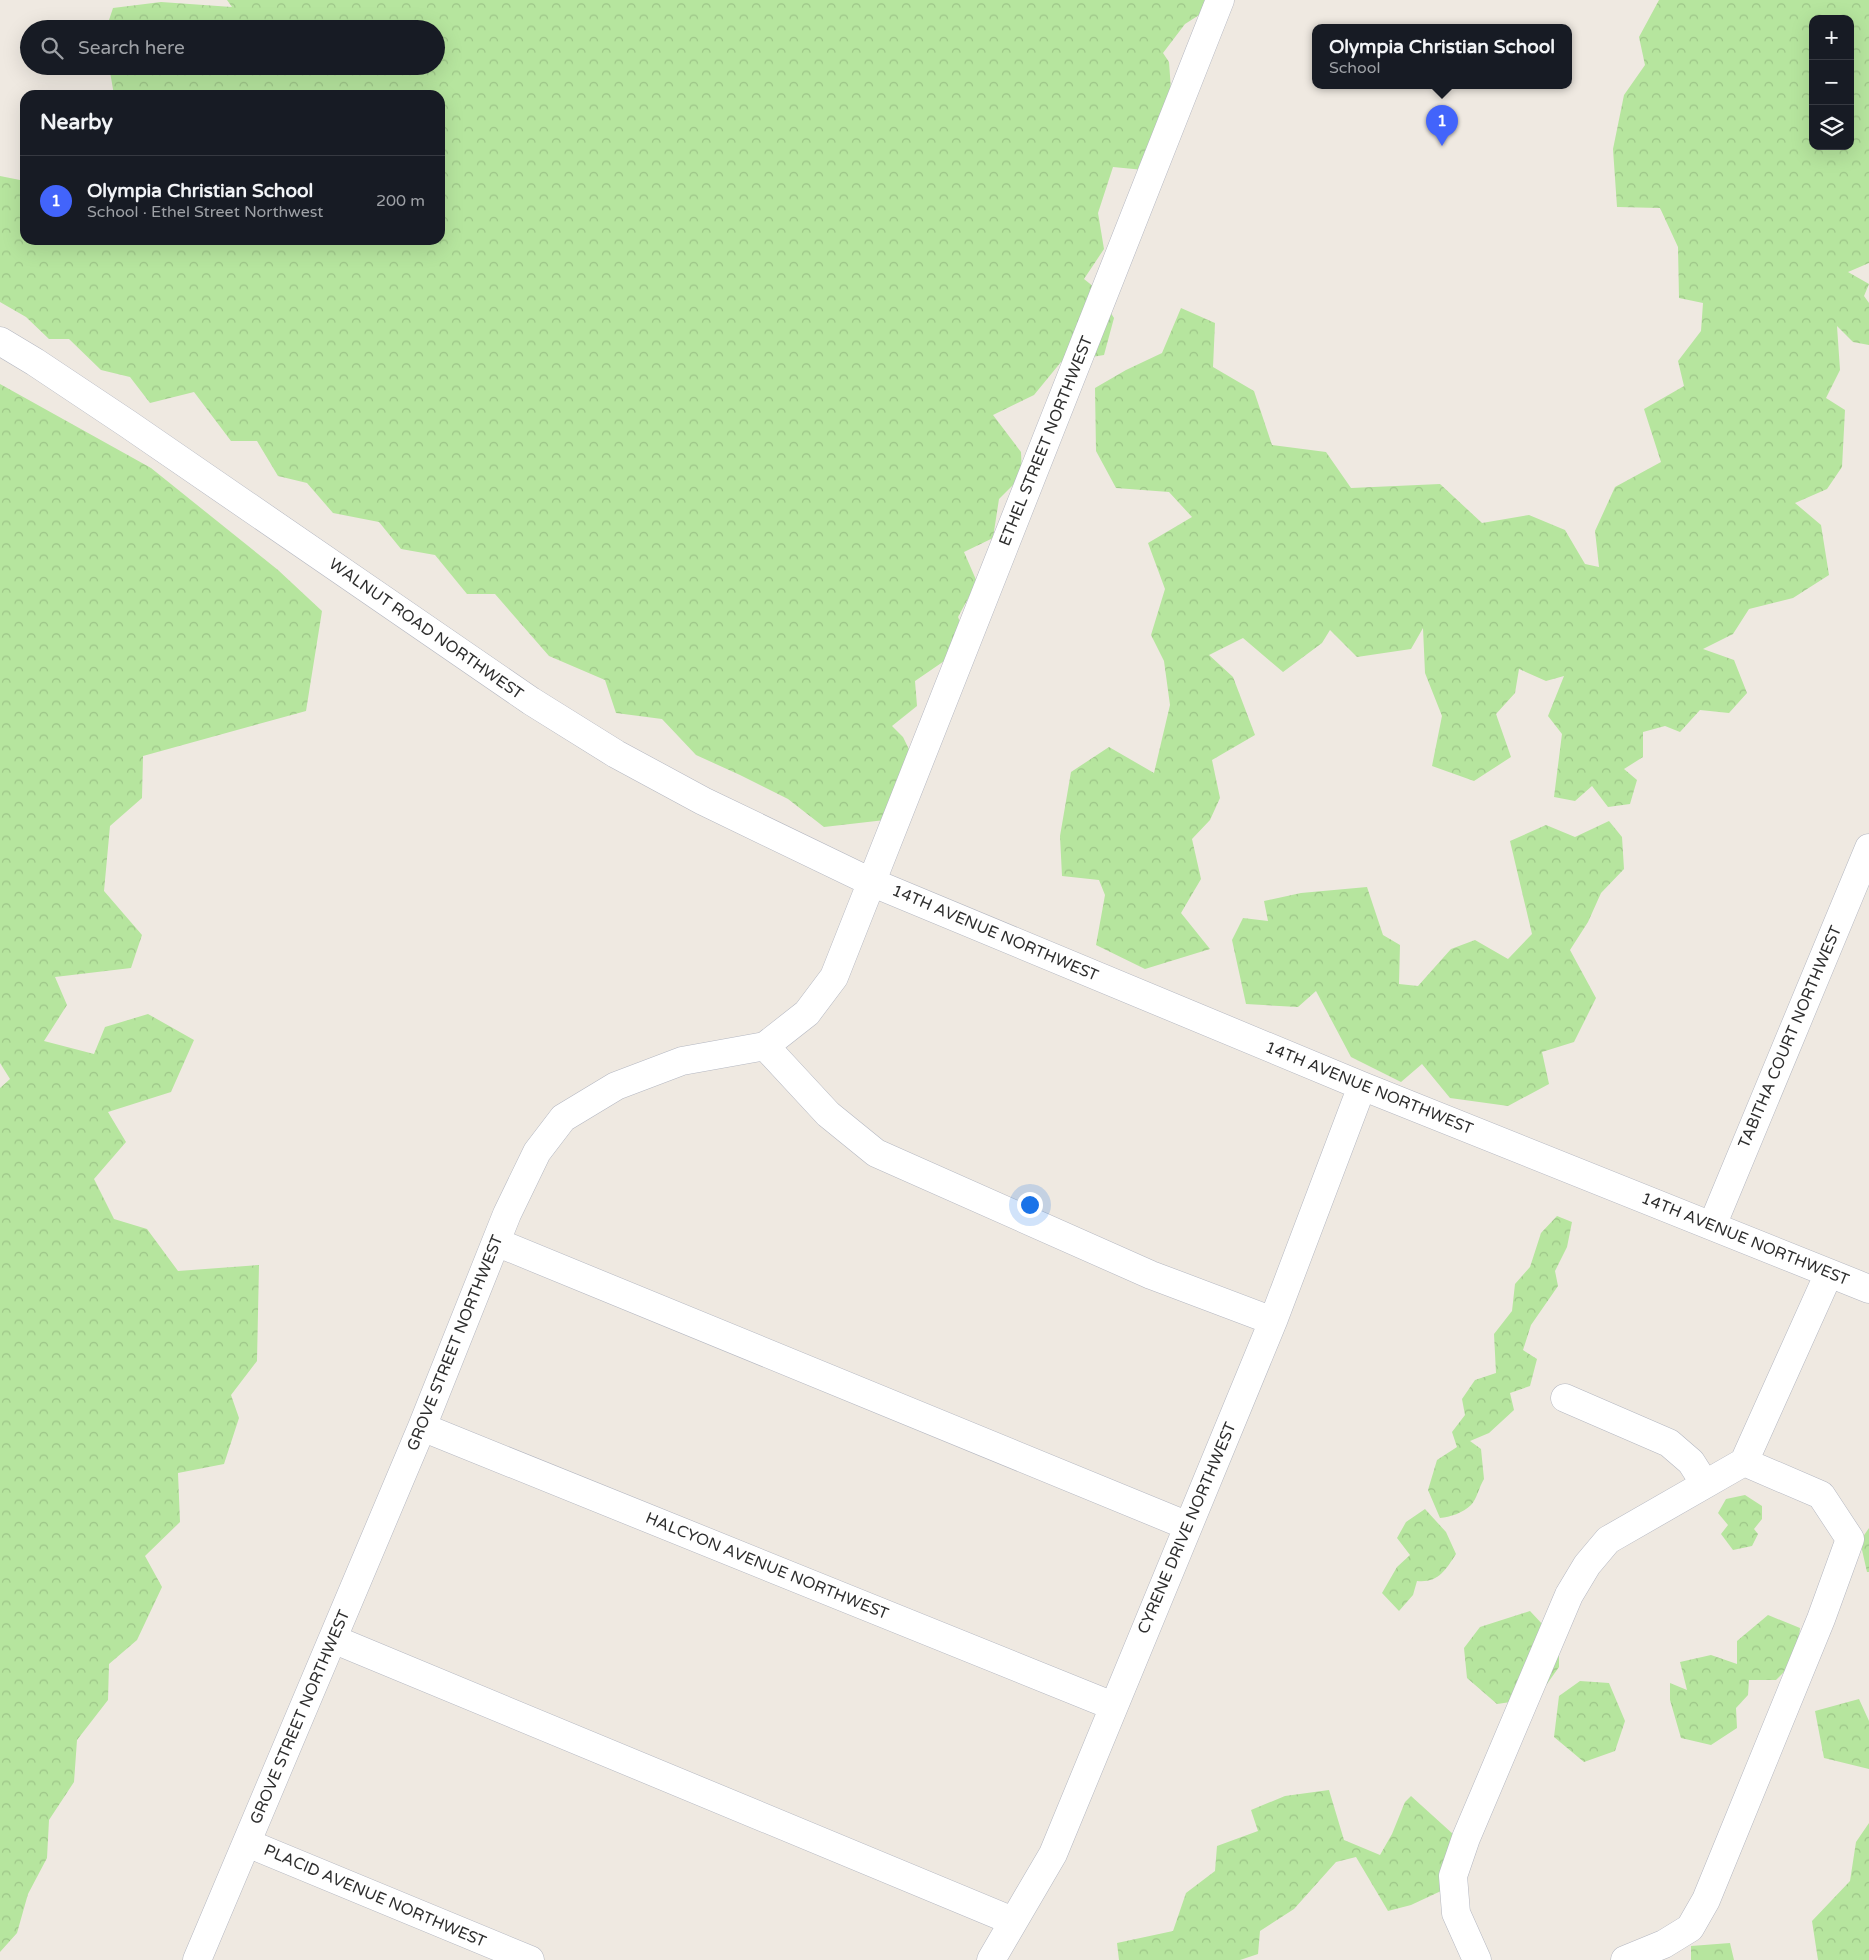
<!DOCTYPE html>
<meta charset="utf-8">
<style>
:root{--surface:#171b24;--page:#20242c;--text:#f1f3f6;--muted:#9ea1a6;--line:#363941;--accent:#4264fb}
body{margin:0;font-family:"Varela Round",sans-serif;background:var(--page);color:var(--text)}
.controls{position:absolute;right:15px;top:15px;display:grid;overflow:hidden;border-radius:10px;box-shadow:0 5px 20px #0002}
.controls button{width:45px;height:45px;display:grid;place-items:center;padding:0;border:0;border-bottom:1px solid var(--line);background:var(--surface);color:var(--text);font:25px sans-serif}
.you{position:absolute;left:1029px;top:1204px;width:18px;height:18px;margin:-12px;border:4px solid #fff;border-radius:50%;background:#1a73e8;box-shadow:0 0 0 8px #1a73e833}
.badge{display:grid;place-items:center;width:32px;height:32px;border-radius:50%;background:var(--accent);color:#fff;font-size:16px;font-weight:700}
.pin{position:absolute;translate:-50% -41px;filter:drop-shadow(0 1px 2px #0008)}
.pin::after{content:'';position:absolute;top:26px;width:18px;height:15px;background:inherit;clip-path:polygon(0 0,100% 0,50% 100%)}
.popup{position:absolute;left:1312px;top:24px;width:260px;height:65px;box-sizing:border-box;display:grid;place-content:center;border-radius:10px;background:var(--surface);filter:drop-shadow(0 1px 4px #0005);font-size:16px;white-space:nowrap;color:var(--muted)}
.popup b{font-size:19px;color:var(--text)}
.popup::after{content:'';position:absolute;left:50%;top:100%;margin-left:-10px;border:10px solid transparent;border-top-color:var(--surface)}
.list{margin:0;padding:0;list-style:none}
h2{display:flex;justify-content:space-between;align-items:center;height:65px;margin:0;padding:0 20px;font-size:21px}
h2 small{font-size:16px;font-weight:400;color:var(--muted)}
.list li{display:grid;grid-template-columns:32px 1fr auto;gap:15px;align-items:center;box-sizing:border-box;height:90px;padding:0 20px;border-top:1px solid var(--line)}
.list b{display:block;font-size:19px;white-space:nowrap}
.list p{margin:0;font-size:16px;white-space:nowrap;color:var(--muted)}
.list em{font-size:16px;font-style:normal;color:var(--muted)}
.icon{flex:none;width:28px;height:28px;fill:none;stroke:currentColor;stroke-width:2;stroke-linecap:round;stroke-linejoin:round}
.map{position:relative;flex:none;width:1869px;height:1960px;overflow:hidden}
.search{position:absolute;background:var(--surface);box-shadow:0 5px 20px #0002;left:20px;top:20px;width:425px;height:55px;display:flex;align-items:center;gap:12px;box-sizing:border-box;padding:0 18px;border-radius:28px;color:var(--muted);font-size:19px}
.panel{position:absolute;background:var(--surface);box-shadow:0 5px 20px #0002;left:20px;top:90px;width:425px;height:155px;border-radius:15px}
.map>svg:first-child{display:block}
.forest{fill:url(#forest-crowns);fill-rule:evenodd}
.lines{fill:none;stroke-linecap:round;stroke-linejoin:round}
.minor-casing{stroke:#b4b7c1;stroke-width:29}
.minor{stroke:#fff;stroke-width:28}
.labels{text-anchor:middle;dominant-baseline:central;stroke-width:4.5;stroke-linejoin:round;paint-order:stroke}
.street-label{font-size:16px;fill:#2e2e2e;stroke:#fff}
</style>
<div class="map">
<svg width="1869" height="1960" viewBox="0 0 1869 1960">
<defs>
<pattern id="forest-crowns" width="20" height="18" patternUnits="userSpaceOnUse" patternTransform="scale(1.25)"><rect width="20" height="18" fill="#b6e59e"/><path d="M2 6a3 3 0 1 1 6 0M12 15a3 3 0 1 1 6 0" fill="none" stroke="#9dc588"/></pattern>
</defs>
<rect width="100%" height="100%" fill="#efe9e1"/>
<path class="forest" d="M 227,0 L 1205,0 L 1207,10 L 1185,24 L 1163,53 L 1169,62 L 1171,90 L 1144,170 L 1113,167 L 1098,213 L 1104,249 L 1084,279 L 1094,287 L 1114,318 L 1104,355 L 1061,362 L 1034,395 L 993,415 L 1021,452 L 1022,476 L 999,499 L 993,538 L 964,552 L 977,582 L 958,617 L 969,644 L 915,681 L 917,706 L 892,726 L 903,737 L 921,774 L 885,820 L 824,827 L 788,799 L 740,775 L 696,755 L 662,719 L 616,713 L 605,680 L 549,656 L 495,594 L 467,594 L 435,555 L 401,549 L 379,522 L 333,513 L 307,483 L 278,476 L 257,441 L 231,441 L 194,392 L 150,403 L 130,377 L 101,370 L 69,339 L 49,339 L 26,317 L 0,302 L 0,176 L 25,181 L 25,240 L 440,240 L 440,95 L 114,95 L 109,66 L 436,66 L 436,29 L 106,29 L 113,8 L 161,2 L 232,7 Z
M 1659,0 L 1869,0 L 1869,263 L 1848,272 L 1869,284 L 1864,296 L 1869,303 L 1869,345 L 1853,342 L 1837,326 L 1840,370 L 1826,398 L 1845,410 L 1842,467 L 1827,489 L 1795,503 L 1821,525 L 1829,575 L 1793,598 L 1749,609 L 1733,634 L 1703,649 L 1734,660 L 1747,693 L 1729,713 L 1700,710 L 1680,732 L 1665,726 L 1643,732 L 1643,757 L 1624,769 L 1637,780 L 1630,804 L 1608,807 L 1592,786 L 1575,801 L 1554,797 L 1562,734 L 1548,716 L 1564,676 L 1546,681 L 1519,669 L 1515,693 L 1496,714 L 1511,757 L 1474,781 L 1432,766 L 1442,716 L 1425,673 L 1423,628 L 1411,649 L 1357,657 L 1330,630 L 1322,643 L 1283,672 L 1243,638 L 1209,655 L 1233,677 L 1255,735 L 1212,760 L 1220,798 L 1210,820 L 1192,839 L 1201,879 L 1181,913 L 1210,949 L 1145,969 L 1096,945 L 1105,895 L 1099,880 L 1062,876 L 1060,836 L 1071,772 L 1109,747 L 1154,773 L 1170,705 L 1164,661 L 1151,635 L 1165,589 L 1148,543 L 1192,517 L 1169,492 L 1116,488 L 1096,451 L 1095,388 L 1126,370 L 1162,353 L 1181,308 L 1215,323 L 1213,367 L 1254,391 L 1272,445 L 1326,452 L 1351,488 L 1440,484 L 1482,523 L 1529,515 L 1565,530 L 1585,564 L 1599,567 L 1595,531 L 1615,487 L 1661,462 L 1644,409 L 1684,386 L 1678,361 L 1701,331 L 1703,303 L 1679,298 L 1678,247 L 1660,208 L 1617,207 L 1613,149 L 1624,95 L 1645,65 L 1639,37 ZM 1813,19 L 1850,19 L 1850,146 L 1813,146 Z
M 0,384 L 151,468 L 278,570 L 322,611 L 306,711 L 143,756 L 142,798 L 110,826 L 104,891 L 142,935 L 131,968 L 55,977 L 67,1005 L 44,1041 L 94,1054 L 105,1027 L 148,1014 L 194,1040 L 171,1092 L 108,1112 L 126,1142 L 94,1179 L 114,1219 L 147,1229 L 178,1271 L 259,1265 L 257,1361 L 231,1395 L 239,1418 L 224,1464 L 178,1473 L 180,1522 L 145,1556 L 162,1587 L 137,1640 L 109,1664 L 108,1700 L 77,1740 L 74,1782 L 49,1820 L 47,1858 L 28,1894 L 17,1933 L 0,1952 L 0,1088 L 10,1079 L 0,1063 Z
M 1609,821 L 1622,837 L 1624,869 L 1601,893 L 1588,922 L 1570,950 L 1596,998 L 1574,1042 L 1542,1052 L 1549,1084 L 1508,1106 L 1450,1098 L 1422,1064 L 1401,1082 L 1351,1057 L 1316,991 L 1298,1007 L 1246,1004 L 1232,940 L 1243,918 L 1268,921 L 1264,901 L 1301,893 L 1367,887 L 1383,935 L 1400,945 L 1399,984 L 1418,986 L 1451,949 L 1475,940 L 1508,959 L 1532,934 L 1510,841 L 1546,825 L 1575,837 Z
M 1557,1216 L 1572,1222 L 1567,1247 L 1555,1271 L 1558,1286 L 1531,1325 L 1523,1350 L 1537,1359 L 1530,1386 L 1510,1393 L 1514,1410 L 1489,1433 L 1470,1441 L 1481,1449 L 1484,1479 C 1479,1487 1477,1499 1471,1505 C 1463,1513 1450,1517 1440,1518 L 1428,1490 L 1437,1460 L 1457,1447 L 1452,1432 L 1465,1415 L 1462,1399 L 1475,1380 L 1496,1373 L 1494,1334 L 1512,1311 L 1515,1284 L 1530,1267 L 1541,1233 Z
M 1745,1495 L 1762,1506 L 1762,1519 L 1754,1529 L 1758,1534 L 1752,1546 L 1733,1550 L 1721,1534 L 1728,1525 L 1718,1513 L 1726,1499 Z
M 1425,1509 L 1446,1532 L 1456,1554 C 1445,1571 1438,1583 1417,1581 L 1413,1595 L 1399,1611 L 1382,1593 L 1397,1567 L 1410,1555 L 1397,1538 L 1406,1522 Z
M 1869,1528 L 1869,1572 L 1867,1572 L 1860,1541 Z
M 1530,1611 L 1559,1642 L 1559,1667 L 1537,1698 L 1497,1704 L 1467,1678 L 1464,1648 L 1480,1627 Z
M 1768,1615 L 1800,1628 L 1797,1659 L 1776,1680 L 1749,1680 L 1748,1695 L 1736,1708 L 1737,1728 L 1711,1745 L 1681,1738 L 1670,1700 L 1670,1683 L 1687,1690 L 1680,1662 L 1711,1655 L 1737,1664 L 1737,1641 Z
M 1580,1681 L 1609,1683 L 1625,1721 L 1615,1751 L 1584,1762 L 1554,1737 L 1559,1696 Z
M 1859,1699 L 1869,1721 L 1869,1769 L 1824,1758 L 1815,1711 Z
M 1329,1790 L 1344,1840 L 1380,1855 L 1392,1834 L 1405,1802 L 1411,1796 L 1464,1844 L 1456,1884 L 1411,1905 L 1388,1911 L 1356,1857 L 1336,1862 L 1294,1909 L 1260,1931 L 1258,1954 L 1240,1960 L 1119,1960 L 1117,1943 L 1173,1931 L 1186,1893 L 1215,1871 L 1217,1846 L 1258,1831 L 1251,1810 L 1285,1796 Z
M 1869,1823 L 1869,1960 L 1818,1960 L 1812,1921 L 1850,1881 L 1856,1842 Z
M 1730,1943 L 1734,1960 L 1691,1960 L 1691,1946 Z"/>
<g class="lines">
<g class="minor-casing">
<path id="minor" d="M 0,341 L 35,362 L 128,424 L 531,701 L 616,754 L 703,801 L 871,882 L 1362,1086 L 1869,1289
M 765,1046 L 828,1114 L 876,1153 L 1151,1275 L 1273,1321
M 1712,1226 L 1869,848
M 496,1242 L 1188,1526
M 1565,1398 L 1669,1443 L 1691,1462 L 1705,1484
M 422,1427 L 1113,1706
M 1744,1462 L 1829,1273
M 333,1639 L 1013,1921
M 247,1843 L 530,1960
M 197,1960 L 422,1427 L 507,1214 L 537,1152 L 563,1118 L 616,1086 L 682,1061 L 765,1046 L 807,1013 L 834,977 L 1220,0
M 991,1960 L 1053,1854 L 1273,1321 L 1362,1086
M 1477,1960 L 1456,1913 L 1453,1876 L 1466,1838 L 1569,1595 L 1587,1565 L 1608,1540 L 1744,1462 L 1821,1495 L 1850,1539 L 1821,1619 L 1706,1900 L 1690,1928 L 1664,1944 L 1625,1960"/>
</g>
<use href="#minor" class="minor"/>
</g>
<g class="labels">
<g class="street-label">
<text transform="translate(1046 441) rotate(-68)">ETHEL STREET NORTHWEST</text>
<text transform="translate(426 629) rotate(35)">WALNUT ROAD NORTHWEST</text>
<text transform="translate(995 933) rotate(23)">14TH AVENUE NORTHWEST</text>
<text transform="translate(1790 1037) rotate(-67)">TABITHA COURT NORTHWEST</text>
<text transform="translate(1369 1088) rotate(22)">14TH AVENUE NORTHWEST</text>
<text transform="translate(1745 1239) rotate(22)">14TH AVENUE NORTHWEST</text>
<text transform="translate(455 1343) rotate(-68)">GROVE STREET NORTHWEST</text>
<text transform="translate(1187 1528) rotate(-67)">CYRENE DRIVE NORTHWEST</text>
<text transform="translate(767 1566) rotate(22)">HALCYON AVENUE NORTHWEST</text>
<text transform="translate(300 1717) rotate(-67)">GROVE STREET NORTHWEST</text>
<text transform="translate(375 1896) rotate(23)">PLACID AVENUE NORTHWEST</text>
</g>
</g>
</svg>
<div class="controls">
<button>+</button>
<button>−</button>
<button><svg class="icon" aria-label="layers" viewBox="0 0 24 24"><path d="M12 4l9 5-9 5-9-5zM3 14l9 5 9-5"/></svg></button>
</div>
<div class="you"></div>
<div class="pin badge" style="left:1442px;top:146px">1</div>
<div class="popup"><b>Olympia Christian School</b>School</div>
<div class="search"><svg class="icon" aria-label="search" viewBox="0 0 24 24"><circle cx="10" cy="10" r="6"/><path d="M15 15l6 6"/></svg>Search here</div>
<section class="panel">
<h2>Nearby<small></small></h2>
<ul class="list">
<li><span class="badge">1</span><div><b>Olympia Christian School</b><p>School · Ethel Street Northwest</p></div><em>200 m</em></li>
</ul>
</section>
</div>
